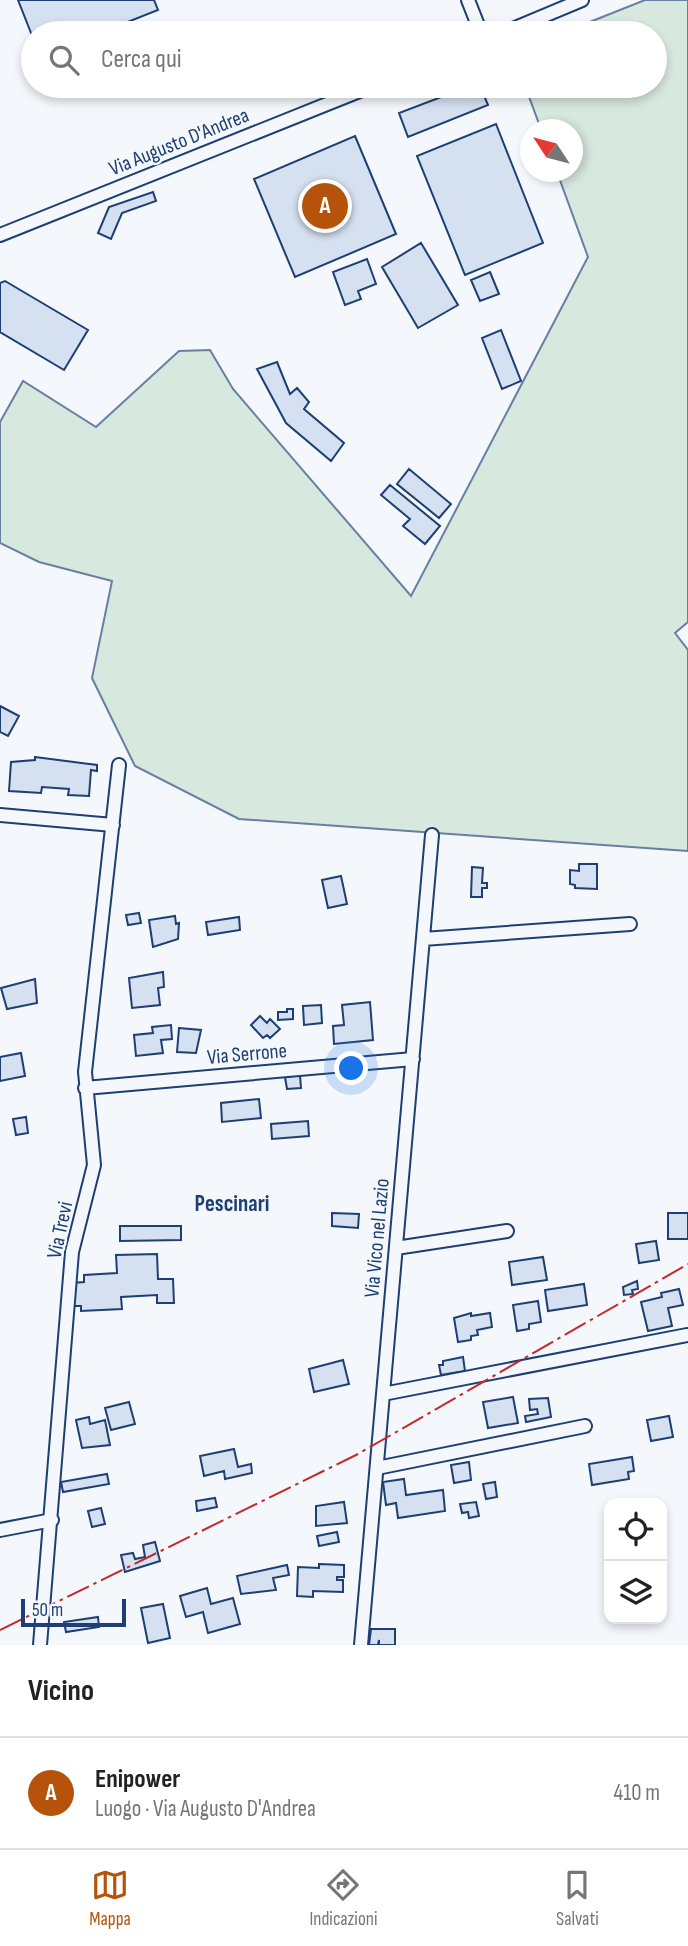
<!DOCTYPE html>
<html lang="it">
<meta charset="utf-8">
<style>
:root{--surface:#fff;--page:#f2f2f2;--text:#222;--muted:#767676;--line:#e0e0e0;--accent:#b45309}
body{margin:0;font-family:"Sofia Sans Condensed",sans-serif;background:var(--page);color:var(--text)}
.controls{position:absolute;right:21px;bottom:21px;display:grid;overflow:hidden;border-radius:14px;box-shadow:0 4px 10px #0003}
.controls button{width:63px;height:63px;display:grid;place-items:center;padding:0;border:0;border-bottom:2px solid var(--line);background:var(--surface);color:var(--text);font:35px sans-serif}
.compass{position:absolute;left:520px;top:119px;width:63px;height:63px;border-radius:50%;background:var(--surface);box-shadow:0 4px 10px #0003;rotate:306deg}
.scale{position:absolute;left:21px;bottom:18px;width:105px;box-sizing:border-box;padding-left:7px;border:4px solid #1d3f73;border-top:0;font-size:19px;line-height:24px;white-space:nowrap;color:#1d3f73;-webkit-text-stroke:5px #f4f7fb;paint-order:stroke}
.you{position:absolute;left:352px;top:1069px;width:24px;height:24px;margin:-18px;border:5px solid #fff;border-radius:50%;background:#1a73e8;box-shadow:0 0 0 10px #1a73e833}
.badge{display:grid;place-items:center;width:46px;height:46px;border-radius:50%;background:var(--accent);color:#fff;font-size:23px;font-weight:700}
.pin{position:absolute;translate:-50% -50%;border:4px solid #fff;box-shadow:0 2px 7px #0006}
.list{margin:0;padding:0;list-style:none}
h2{display:flex;justify-content:space-between;align-items:center;height:91px;margin:0;padding:0 28px;font-size:30px}
h2 small{font-size:23px;font-weight:400;color:var(--muted)}
.list li{display:grid;grid-template-columns:46px 1fr auto;gap:21px;align-items:center;box-sizing:border-box;height:112px;padding:0 28px;border-top:2px solid var(--line)}
.list b{display:block;font-size:26px;white-space:nowrap}
.list p{margin:0;font-size:23px;white-space:nowrap;color:var(--muted)}
.list em{font-size:23px;font-style:normal;color:var(--muted)}
.icon{flex:none;width:38px;height:38px;fill:none;stroke:currentColor;stroke-width:2;stroke-linecap:round;stroke-linejoin:round}
.map{position:relative;flex:none;width:688px;height:1645px;overflow:hidden}
.search{position:absolute;background:var(--surface);box-shadow:0 4px 10px #0003;left:21px;right:21px;top:21px;height:77px;display:flex;align-items:center;gap:18px;box-sizing:border-box;padding:0 24px;border-radius:38px;color:var(--muted);font-size:26px}
.sheet{height:203px;background:var(--surface)}
nav{display:flex;justify-content:space-around;align-items:center;box-sizing:border-box;height:98px;border-top:2px solid var(--line);background:var(--surface);font-size:19px;color:var(--muted)}
nav a{display:grid;justify-items:center;gap:4px}
nav .on{color:var(--accent)}
.map>svg:first-child{display:block}
.green{fill:#d7e8df;stroke:#687fa3;stroke-width:2}
.building{fill:#d5e0f0;stroke:#1d3f73;stroke-width:2}
.lines{fill:none;stroke-linecap:round;stroke-linejoin:round}
.minor-casing{stroke:#1d3f73;stroke-width:16}
.minor{stroke:#f4f7fb;stroke-width:12}
.power{stroke:#c62828;stroke-width:2;stroke-dasharray:24 5 3.5 5;stroke-linecap:butt}
.labels{text-anchor:middle;dominant-baseline:central;stroke-width:5;stroke-linejoin:round;paint-order:stroke}
.street-label{font-size:21px;fill:#1d3f73;stroke:#f4f7fb}
.neighbourhood-label{font-size:23px;font-weight:bold;fill:#1d3f73;stroke:#f4f7fb}
</style>
<div class="map">
<svg width="688" height="1645" viewBox="0 0 688 1645">
<rect width="100%" height="100%" fill="#f4f7fb"/>
<path class="green" d="M 645,0 L 688,0 L 688,622 L 675,633 L 688,650 L 688,851 L 239,819 L 135,766 L 92,678 L 112,581 L 39,562 L 0,543 L 0,422 L 23,381 L 96,427 L 179,351 L 210,350 L 233,389 L 411,596 L 588,257 L 557,172 L 572,172 L 572,130 L 541,129 L 525,86 L 655,86 L 655,33 L 562,33 Z"/>
<path class="building" d="M 18,0 L 154,0 L 158,10 L 100,33 L 33,33 L 33,38 Z
M 470,86 L 480,86 L 488,105 L 408,137 L 399,113 Z
M 496,124 L 543,243 L 465,275 L 417,156 Z
M 355,136 L 396,234 L 295,277 L 254,179 Z
M 153,192 L 156,201 L 122,213 L 111,239 L 98,233 L 109,207 Z
M 421,243 L 458,305 L 418,328 L 382,267 Z
M 367,259 L 376,284 L 358,291 L 361,299 L 345,305 L 333,272 Z
M 490,272 L 499,294 L 480,301 L 471,280 Z
M 5,281 L 88,330 L 64,370 L 0,332 L 0,283 Z
M 501,330 L 521,381 L 502,389 L 482,338 Z
M 277,362 L 290,394 L 297,388 L 309,402 L 304,409 L 344,443 L 331,461 L 286,423 L 257,369 Z
M 409,469 L 451,504 L 439,518 L 397,484 Z
M 390,485 L 440,526 L 425,544 L 403,526 L 410,519 L 381,495 Z
M 0,706 L 19,716 L 8,736 L 0,732 Z
M 35,757 L 97,765 L 97,771 L 91,770 L 89,796 L 68,795 L 69,789 L 42,787 L 41,793 L 9,791 L 11,762 L 35,760 Z
M 579,864 L 597,864 L 597,889 L 575,888 L 575,885 L 570,884 L 570,870 L 579,871 Z
M 472,867 L 483,868 L 482,883 L 487,883 L 487,888 L 482,888 L 482,897 L 471,897 Z
M 341,876 L 347,904 L 328,908 L 322,880 Z
M 139,913 L 141,923 L 128,925 L 126,915 Z
M 175,916 L 176,924 L 179,923 L 178,939 L 153,947 L 149,920 Z
M 239,917 L 240,930 L 208,935 L 206,922 Z
M 163,972 L 164,987 L 158,988 L 160,1005 L 132,1008 L 129,978 Z
M 35,979 L 37,1003 L 7,1009 L 1,988 Z
M 370,1002 L 373,1040 L 334,1044 L 333,1026 L 344,1025 L 342,1005 Z
M 321,1005 L 322,1023 L 304,1025 L 303,1006 Z
M 287,1009 L 293,1009 L 293,1019 L 278,1020 L 278,1012 L 287,1012 Z
M 260,1016 L 267,1023 L 270,1019 L 280,1029 L 270,1038 L 267,1035 L 263,1038 L 251,1025 Z
M 171,1025 L 172,1039 L 161,1040 L 163,1053 L 136,1056 L 134,1035 L 153,1033 L 152,1027 Z
M 179,1028 L 201,1030 L 196,1053 L 177,1052 Z
M 21,1053 L 25,1076 L 0,1081 L 0,1057 Z
M 300,1075 L 301,1088 L 287,1089 L 285,1077 Z
M 259,1099 L 261,1118 L 222,1122 L 221,1103 Z
M 26,1117 L 28,1133 L 16,1135 L 13,1119 Z
M 308,1121 L 309,1136 L 272,1139 L 271,1124 Z
M 332,1213 L 359,1214 L 358,1228 L 332,1226 Z
M 668,1213 L 688,1213 L 688,1239 L 668,1239 Z
M 120,1226 L 181,1226 L 181,1240 L 120,1241 Z
M 656,1241 L 659,1260 L 639,1263 L 636,1244 Z
M 157,1254 L 158,1279 L 173,1279 L 174,1303 L 157,1303 L 157,1295 L 121,1297 L 122,1309 L 81,1311 L 81,1306 L 73,1306 L 72,1283 L 84,1282 L 84,1275 L 117,1273 L 116,1255 Z
M 543,1257 L 547,1280 L 512,1285 L 509,1262 Z
M 637,1281 L 638,1289 L 632,1290 L 633,1294 L 624,1295 L 623,1287 Z
M 584,1284 L 587,1305 L 548,1311 L 545,1290 Z
M 679,1289 L 683,1305 L 668,1308 L 672,1326 L 648,1331 L 641,1302 L 662,1297 L 661,1293 Z
M 538,1301 L 541,1322 L 529,1324 L 529,1329 L 517,1331 L 513,1305 Z
M 471,1313 L 471,1316 L 490,1313 L 492,1327 L 477,1330 L 478,1335 L 471,1336 L 471,1340 L 458,1342 L 454,1318 Z
M 463,1357 L 465,1371 L 441,1375 L 439,1365 L 443,1365 L 443,1361 Z
M 343,1360 L 349,1384 L 314,1392 L 309,1369 Z
M 513,1397 L 518,1423 L 488,1428 L 483,1402 Z
M 548,1398 L 551,1417 L 526,1422 L 525,1416 L 538,1414 L 537,1409 L 530,1410 L 529,1399 Z
M 129,1402 L 135,1424 L 111,1430 L 105,1408 Z
M 669,1416 L 673,1437 L 651,1441 L 647,1420 Z
M 89,1417 L 90,1424 L 105,1420 L 110,1445 L 82,1448 L 76,1420 Z
M 234,1449 L 238,1467 L 251,1464 L 252,1473 L 225,1479 L 224,1471 L 204,1476 L 200,1456 Z
M 632,1457 L 634,1471 L 628,1472 L 629,1479 L 592,1485 L 589,1464 Z
M 469,1462 L 471,1480 L 454,1483 L 451,1465 Z
M 107,1474 L 109,1484 L 63,1492 L 61,1482 Z
M 404,1479 L 406,1495 L 443,1490 L 445,1511 L 398,1518 L 396,1503 L 386,1505 L 383,1482 Z
M 495,1482 L 497,1497 L 486,1499 L 483,1484 Z
M 215,1498 L 217,1507 L 197,1511 L 196,1501 Z
M 344,1502 L 347,1523 L 316,1526 L 316,1506 Z
M 476,1502 L 479,1516 L 469,1518 L 468,1512 L 462,1513 L 460,1504 Z
M 101,1508 L 105,1524 L 92,1527 L 88,1511 Z
M 337,1532 L 339,1542 L 319,1546 L 317,1536 Z
M 155,1542 L 160,1561 L 125,1572 L 121,1555 L 133,1553 L 135,1559 L 145,1557 L 143,1545 Z
M 319,1564 L 344,1565 L 344,1577 L 337,1577 L 337,1580 L 343,1580 L 343,1592 L 313,1591 L 313,1597 L 297,1596 L 298,1567 L 319,1568 Z
M 287,1565 L 289,1575 L 273,1578 L 276,1590 L 241,1594 L 237,1576 Z
M 207,1588 L 211,1604 L 233,1598 L 240,1624 L 208,1633 L 203,1612 L 186,1617 L 180,1596 Z
M 163,1604 L 170,1638 L 148,1643 L 141,1608 Z
M 98,1617 L 99,1627 L 66,1632 L 64,1622 Z
M 371,1629 L 395,1629 L 395,1645 L 379,1645 L 379,1640 L 378,1645 L 369,1645 Z"/>
<g class="lines">
<g class="minor-casing">
<path id="minor" d="M 468,0 L 481,33
M 503,33 L 582,0
M 0,235 L 372,86
M 0,815 L 113,825
M 423,939 L 630,924
M 85,1088 L 413,1059
M 396,1248 L 507,1231
M 383,1394 L 687,1335
M 377,1468 L 585,1426
M 0,1530 L 52,1520
M 40,1645 L 72,1252 L 94,1165 L 85,1072 L 119,765
M 361,1645 L 432,835"/>
</g>
<use href="#minor" class="minor"/>
<path class="power" d="M 0,1630 L 358,1454 L 688,1264"/>
</g>
<g class="labels">
<g class="street-label">
<text transform="translate(179 142) rotate(-22)">Via Augusto D'Andrea</text>
<text transform="translate(247 1054) rotate(-5)">Via Serrone</text>
<text transform="translate(60 1230) rotate(-78)">Via Trevi</text>
<text transform="translate(377 1238) rotate(-85)">Via Vico nel Lazio</text>
</g>
<g class="neighbourhood-label">
<text x="232" y="1204">Pescinari</text>
</g>
</g>
</svg>
<div class="controls">
<button><svg class="icon" aria-label="locate" viewBox="0 0 24 24"><circle cx="12" cy="12" r="6"/><path d="M12 2v4M12 18v4M2 12h4M18 12h4"/></svg></button>
<button><svg class="icon" aria-label="layers" viewBox="0 0 24 24"><path d="M12 4l9 5-9 5-9-5zM3 14l9 5 9-5"/></svg></button>
</div>
<svg class="compass" viewBox="-18 -18 36 36"><path d="M0-13l5 13h-10z" fill="#e53935"/><path d="M0 13l5-13h-10z" fill="#767676"/></svg>
<div class="scale">50 m</div>
<div class="you"></div>
<div class="pin badge" style="left:325px;top:206px">A</div>
<div class="search"><svg class="icon" aria-label="search" viewBox="0 0 24 24"><circle cx="10" cy="10" r="6"/><path d="M15 15l6 6"/></svg>Cerca qui</div>
</div>
<section class="sheet">
<h2>Vicino<small></small></h2>
<ul class="list">
<li><span class="badge">A</span><div><b>Enipower</b><p>Luogo · Via Augusto D'Andrea</p></div><em>410 m</em></li>
</ul>
</section>
<nav>
<a class="on"><svg class="icon" aria-label="map" viewBox="0 0 24 24"><path d="M3 6l6-2 6 2 6-2v14l-6 2-6-2-6 2zM9 4v14M15 6v14"/></svg>Mappa</a>
<a><svg class="icon" aria-label="directions" viewBox="0 0 24 24"><path d="M12 3l9 9-9 9-9-9zM9 14v-3h6M13 9l2 2-2 2"/></svg>Indicazioni</a>
<a><svg class="icon" aria-label="saved" viewBox="0 0 24 24"><path d="M7 4h10v16l-5-4-5 4z"/></svg>Salvati</a>
</nav>
